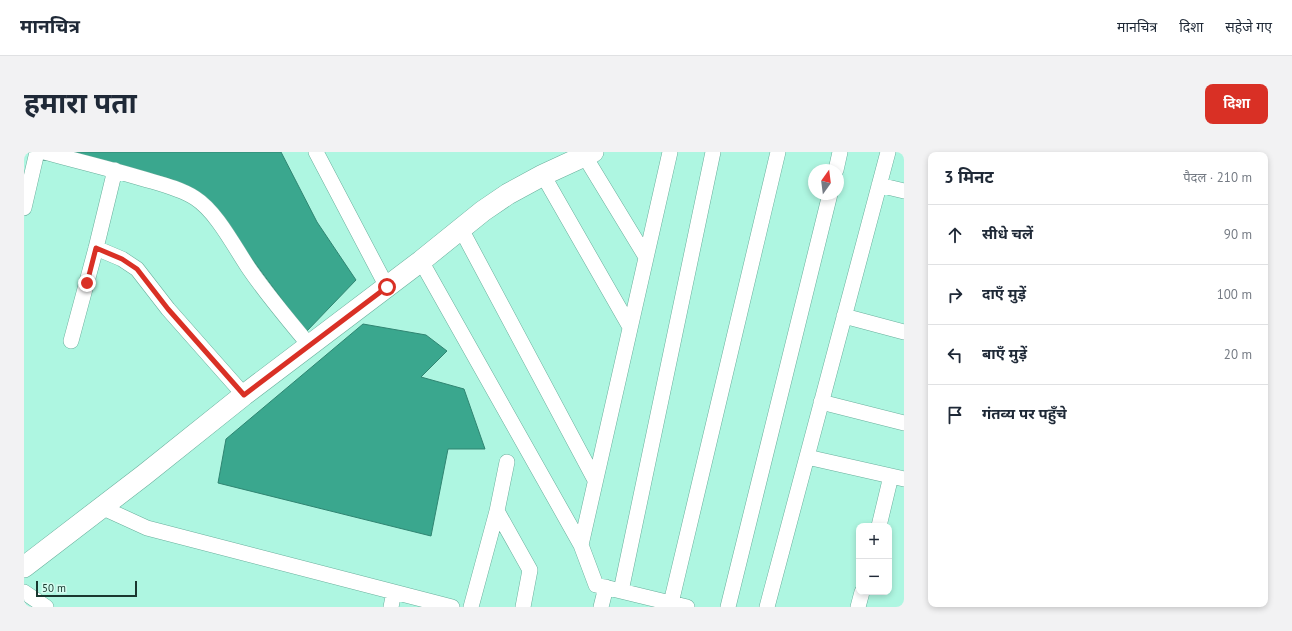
<!DOCTYPE html>
<html lang="hi">
<meta charset="utf-8">
<style>
:root{--surface:#fff;--page:#f2f2f3;--text:#1f2937;--muted:#747a83;--line:#e0e1e3;--accent:#d93025}
body{margin:0;font-family:"PT Sans","Noto Sans Devanagari",sans-serif;background:var(--page);color:var(--text)}
.controls{position:absolute;right:12px;bottom:12px;display:grid;overflow:hidden;border-radius:8px;box-shadow:0 2px 6px #0003}
.controls button{width:36px;height:36px;display:grid;place-items:center;padding:0;border:0;border-bottom:1px solid var(--line);background:var(--surface);color:var(--text);font:20px sans-serif}
.compass{position:absolute;left:784px;top:12px;width:36px;height:36px;border-radius:50%;background:var(--surface);box-shadow:0 2px 6px #0003;rotate:14deg}
.scale{position:absolute;left:12px;bottom:10px;width:101px;box-sizing:border-box;padding-left:4px;border:2px solid #19372f;border-top:0;font-size:11px;line-height:14px;white-space:nowrap;color:#19372f;-webkit-text-stroke:3px #d3fcef;paint-order:stroke}
.stop{position:absolute;width:12px;height:12px;margin:-9px;border:3px solid #d93025;border-radius:50%;background:#fff}
.stop.end{background:#d93025;border-color:#fff;box-shadow:0 1px 4px #0008}
.list{margin:0;padding:0;list-style:none}
h2{display:flex;justify-content:space-between;align-items:center;height:52px;margin:0;padding:0 16px;font-size:17px}
h2 small{font-size:13px;font-weight:400;color:var(--muted)}
.list li{display:grid;grid-template-columns:26px 1fr auto;gap:12px;align-items:center;box-sizing:border-box;height:60px;padding:0 16px;border-top:1px solid var(--line)}
.list b{display:block;font-size:15px;white-space:nowrap}
.list em{font-size:13px;font-style:normal;color:var(--muted)}
.icon{flex:none;width:22px;height:22px;fill:none;stroke:currentColor;stroke-width:2;stroke-linecap:round;stroke-linejoin:round}
.map{position:relative;flex:none;width:880px;height:455px;overflow:hidden;border-radius:8px}
header{display:flex;align-items:center;gap:24px;box-sizing:border-box;height:56px;padding:0 20px;background:var(--surface);border-bottom:1px solid var(--line)}
header strong{font-size:19px}
nav{display:flex;gap:22px;margin-inline-start:auto;font-size:14px}
.intro{display:flex;align-items:center;justify-content:space-between;box-sizing:border-box;height:96px;padding:0 24px}
h1{margin:0;font-size:28px}
.button{padding:10px 18px;border-radius:8px;background:var(--accent);color:#fff;font-size:14px;font-weight:700}
main{display:flex;gap:24px;padding:0 24px}
aside{flex:1;background:var(--surface);border-radius:8px;box-shadow:0 2px 6px #0003}
.map>svg:first-child{display:block}
.water{fill:#3aa78e;stroke:#308572}
.lines{fill:none;stroke-linecap:round;stroke-linejoin:round}
.street-casing{stroke:#69af9c;stroke-width:16}
.secondary-casing{stroke:#69af9c;stroke-width:22}
.street{stroke:#fff;stroke-width:15}
.secondary{stroke:#fff;stroke-width:21}
.route{stroke:#d93025;stroke-width:5}
</style>
<header>
<strong>मानचित्र</strong>
<nav><a>मानचित्र</a><a>दिशा</a><a>सहेजे गए</a></nav>
</header>
<div class="intro"><h1>हमारा पता</h1><a class="button">दिशा</a></div>
<main>
<div class="map">
<svg width="880" height="455" viewBox="0 0 880 455">
<rect width="100%" height="100%" fill="#aef6e1"/>
<path class="water" d="M 47,0 L 257,0 L 293,70 L 332,128 L 282,180 L 200,69 L 147,27 Z
M 339,172 L 402,183 L 423,199 L 397,225 L 440,237 L 461,297 L 424,297 L 407,384 L 194,331 L 202,287 Z"/>
<g class="lines">
<g class="street-casing">
<path id="street" d="M 20,0 C 54,9 87,17 120,27 C 137,32 155,36 171,46 C 193,60 211,96 226,118 C 244,144 265,169 286,194
M 292,0 L 363,135
M 560,3 L 622,105
M 812,18 L 816,0
M 519,23 L 606,175
M 855,33 L 880,39
M 0,56 L 13,0
M 437,77 L 571,328
M 72,96 L 98,107 L 113,117 L 144,157 L 220,243
M 397,109 L 557,393 L 572,433 L 663,455
M 820,164 L 880,180
M 47,189 L 72,96 L 91,18
M 797,250 L 880,271
M 783,305 L 880,327
M 77,355 L 123,376 L 428,455
M 473,359 L 506,418 L 499,455
M 855,374 L 867,324
M 557,393 L 646,0
M 597,439 L 689,0
M 0,440 L 22,455
M 647,451 L 754,0
M 367,455 L 370,440
M 447,455 L 473,359 L 483,310
M 577,455 L 582,435
M 704,455 L 806,42
M 743,455 L 864,0
M 834,455 L 838,440"/>
</g>
<g class="secondary-casing">
<path id="secondary" d="M 0,415 L 120,323 L 220,243 L 397,109 L 459,59 L 484,42 L 519,23 L 569,0"/>
</g>
<use href="#street" class="street"/>
<use href="#secondary" class="secondary"/>
</g>
<g class="lines">
<path class="route" d="M 63,131 L 72,96 L 98,107 L 113,117 L 144,157 L 220,243 L 363,135"/>
</g>
</svg>
<div class="controls">
<button>+</button>
<button>−</button>
</div>
<svg class="compass" viewBox="-18 -18 36 36"><path d="M0-13l5 13h-10z" fill="#e53935"/><path d="M0 13l5-13h-10z" fill="#747a83"/></svg>
<div class="scale">50 m</div>
<div class="stop" style="left:363px;top:135px"></div>
<div class="stop end" style="left:63px;top:131px"></div>
</div>
<aside>
<h2>3 मिनट<small>पैदल · 210 m</small></h2>
<ul class="list">
<li><svg class="icon" aria-label="ahead" viewBox="0 0 24 24"><path d="M12 20V5M6 11l6-6 6 6"/></svg><div><b>सीधे चलें</b></div><em>90 m</em></li>
<li><svg class="icon" aria-label="right" viewBox="0 0 24 24"><path d="M7 20v-9h11M14 6l5 5-5 5"/></svg><div><b>दाएँ मुड़ें</b></div><em>100 m</em></li>
<li><svg class="icon" aria-label="left" viewBox="0 0 24 24"><path d="M17 20v-9H6M10 6l-5 5 5 5"/></svg><div><b>बाएँ मुड़ें</b></div><em>20 m</em></li>
<li><svg class="icon" aria-label="arrive" viewBox="0 0 24 24"><path d="M6 21V4h12l-3 4 3 4H6"/></svg><div><b>गंतव्य पर पहुँचे</b></div></li>
</ul>
</aside>
</main>
